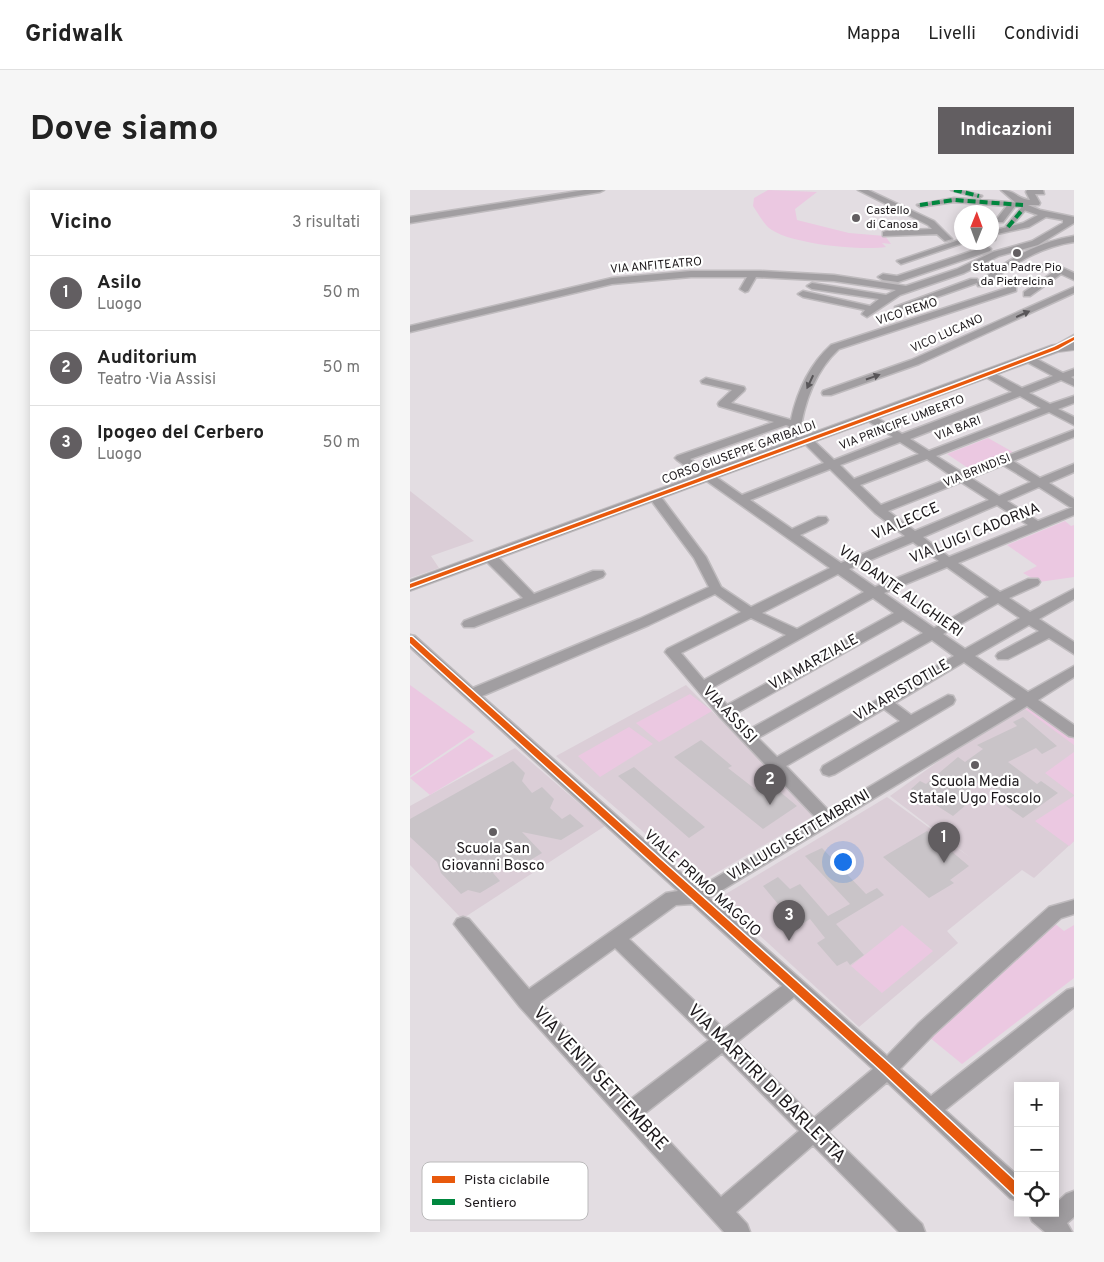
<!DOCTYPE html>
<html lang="it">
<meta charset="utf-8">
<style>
:root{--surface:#fff;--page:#f6f6f6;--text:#222;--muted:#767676;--line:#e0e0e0;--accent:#625e61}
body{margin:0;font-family:Overpass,sans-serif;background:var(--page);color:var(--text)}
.controls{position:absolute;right:15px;bottom:15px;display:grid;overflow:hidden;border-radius:0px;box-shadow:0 2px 12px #0003}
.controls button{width:45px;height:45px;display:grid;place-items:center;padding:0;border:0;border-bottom:1px solid var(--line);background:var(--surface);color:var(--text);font:25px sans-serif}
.compass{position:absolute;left:544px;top:15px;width:45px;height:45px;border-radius:50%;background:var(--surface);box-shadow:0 2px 12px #0003;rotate:1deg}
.you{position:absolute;left:432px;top:671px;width:18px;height:18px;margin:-12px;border:4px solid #fff;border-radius:50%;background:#1a73e8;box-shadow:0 0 0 8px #1a73e833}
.badge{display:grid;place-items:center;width:32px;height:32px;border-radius:50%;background:var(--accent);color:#fff;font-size:16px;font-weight:700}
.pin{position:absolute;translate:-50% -41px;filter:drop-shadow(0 1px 2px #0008)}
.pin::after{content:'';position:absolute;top:26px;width:18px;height:15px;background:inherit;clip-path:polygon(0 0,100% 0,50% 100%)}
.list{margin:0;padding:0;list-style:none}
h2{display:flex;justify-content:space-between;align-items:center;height:65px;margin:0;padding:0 20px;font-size:21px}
h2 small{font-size:16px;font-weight:400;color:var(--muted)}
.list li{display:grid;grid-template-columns:32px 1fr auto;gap:15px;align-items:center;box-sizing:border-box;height:75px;padding:0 20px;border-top:1px solid var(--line)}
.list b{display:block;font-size:19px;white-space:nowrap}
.list p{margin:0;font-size:16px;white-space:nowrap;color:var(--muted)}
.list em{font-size:16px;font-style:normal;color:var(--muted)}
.icon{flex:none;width:28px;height:28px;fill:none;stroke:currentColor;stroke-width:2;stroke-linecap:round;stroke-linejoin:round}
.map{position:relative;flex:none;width:664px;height:1042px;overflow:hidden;border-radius:0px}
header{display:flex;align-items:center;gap:30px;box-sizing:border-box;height:70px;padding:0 25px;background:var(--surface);border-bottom:1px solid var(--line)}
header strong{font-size:24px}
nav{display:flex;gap:28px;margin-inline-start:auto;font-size:18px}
.intro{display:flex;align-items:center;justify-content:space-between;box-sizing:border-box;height:120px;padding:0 30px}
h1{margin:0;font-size:35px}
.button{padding:12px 22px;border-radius:0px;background:var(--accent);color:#fff;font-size:18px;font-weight:700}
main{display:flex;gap:30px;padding:0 30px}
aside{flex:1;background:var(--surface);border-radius:0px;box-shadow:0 2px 12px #0003}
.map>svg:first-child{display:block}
.built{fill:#dbced7}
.green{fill:#ebc8e1}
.building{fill:#c9c4c8}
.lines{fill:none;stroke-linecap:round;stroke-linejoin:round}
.pedestrian-casing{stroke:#bfbbbe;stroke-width:3}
.minor-casing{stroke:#bfbbbe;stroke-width:3}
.tertiary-casing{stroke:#bfbbbe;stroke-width:2}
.pedestrian{fill:#a19ea1;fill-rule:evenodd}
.minor{fill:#a19ea1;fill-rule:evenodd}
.tertiary{fill:#a19ea1;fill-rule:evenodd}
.quiet{stroke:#00873e;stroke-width:4;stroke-dasharray:8 4;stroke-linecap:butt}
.cycleway-casing{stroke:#fff;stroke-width:3}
.cycleway{fill:#e8590c;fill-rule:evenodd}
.oneway{fill:#585558}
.poi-dot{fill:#625e61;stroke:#fff;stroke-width:2}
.labels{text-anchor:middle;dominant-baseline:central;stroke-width:4.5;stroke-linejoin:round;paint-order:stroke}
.far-poi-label{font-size:12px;fill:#1d191c;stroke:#fff;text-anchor:start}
.far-street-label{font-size:12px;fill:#1d191c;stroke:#fff}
.street-label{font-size:15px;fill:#1d191c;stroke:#fff}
.poi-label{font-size:15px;fill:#1d191c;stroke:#fff}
.near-street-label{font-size:18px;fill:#1d191c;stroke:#fff}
.key{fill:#fff;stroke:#bbbabb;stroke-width:1}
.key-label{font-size:14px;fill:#1d191c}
</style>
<header>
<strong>Gridwalk</strong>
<nav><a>Mappa</a><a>Livelli</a><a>Condividi</a></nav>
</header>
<div class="intro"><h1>Dove siamo</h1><a class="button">Indicazioni</a></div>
<main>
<aside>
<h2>Vicino<small>3 risultati</small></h2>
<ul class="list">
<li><span class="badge">1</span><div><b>Asilo</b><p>Luogo</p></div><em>50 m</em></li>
<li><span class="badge">2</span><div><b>Auditorium</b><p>Teatro · Via Assisi</p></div><em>50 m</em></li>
<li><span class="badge">3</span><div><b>Ipogeo del Cerbero</b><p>Luogo</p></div><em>50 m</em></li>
</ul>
</aside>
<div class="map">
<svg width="664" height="1042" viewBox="0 0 664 1042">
<rect width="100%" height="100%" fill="#e3dde2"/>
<path class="built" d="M 0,301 L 64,351 L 21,366 L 29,378 L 0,388 Z
M 276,495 L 405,625 L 291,692 L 146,566 Z
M 614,510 L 664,547 L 664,651 L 624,688 L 612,680 L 537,741 L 548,753 L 449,837 L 309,708 L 477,607 L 561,668 L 480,606 Z
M 105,558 L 195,636 L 52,729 L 0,675 L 0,616 Z"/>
<path class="green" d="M 358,0 L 407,2 L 385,19 L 387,30 L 439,43 L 475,46 L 481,54 L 472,53 L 476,57 C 452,61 378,54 359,38 C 353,33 348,23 343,16 L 344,8 Z
M 578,248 L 603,262 L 561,280 L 537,264 Z
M 655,331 L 661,336 L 664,335 L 664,387 L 629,392 L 613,383 L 627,376 L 597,355 Z
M 0,495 L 65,542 L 0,586 Z
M 280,504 L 302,521 L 249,552 L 226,533 Z
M 621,516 L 664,547 L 664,555 L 615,519 Z
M 219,537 L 243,554 L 190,587 L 168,566 Z
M 60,548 L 84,566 L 20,605 L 0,588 Z
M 664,562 L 664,605 L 635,583 Z
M 664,606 L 664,651 L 659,656 L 625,631 Z
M 643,732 L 654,741 L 664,735 L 664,788 L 552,874 L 519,847 Z
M 492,735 L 523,761 L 472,803 L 441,776 Z"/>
<path class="building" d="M 613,527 L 647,556 L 632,564 L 626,558 L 598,572 L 627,594 L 631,591 L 648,603 L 613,628 L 596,616 L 601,612 L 572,589 L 548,609 L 556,615 L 543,626 L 501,599 L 510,591 L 516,594 L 548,567 L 555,572 L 573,559 L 567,555 L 607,536 L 603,532 Z
M 291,550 L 322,576 L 318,578 L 345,599 L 357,591 L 387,616 L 353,639 L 264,567 Z
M 103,571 L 115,583 L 112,591 L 122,603 L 132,597 L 144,609 L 140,618 L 152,629 L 160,624 L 174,636 L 151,650 L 112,642 L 132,663 L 114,674 L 102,672 L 83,683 L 90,691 L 70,703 L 58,700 L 51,704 L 31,683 L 27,672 L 0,647 L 0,629 Z
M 224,577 L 246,596 L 295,637 L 279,648 L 208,586 Z
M 517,641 L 559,676 L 540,690 L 544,693 L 519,708 L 473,667 Z
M 412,658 L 456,704 L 467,698 L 474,705 L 426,734 L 454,765 L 440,775 L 437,771 L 427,776 L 407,753 L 415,748 L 400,729 L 387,737 L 353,696 L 368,687 L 380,699 L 390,694 L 418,726 L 440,714 L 395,666 Z"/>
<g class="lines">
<g class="pedestrian-casing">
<path id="pedestrian" d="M 541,0 L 551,0 L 572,6 L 569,8 Z
M 544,8 L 613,13 L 616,15 L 613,17 L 544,12 L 510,17 L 507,15 Z
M 611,18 L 616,19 L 600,38 L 596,38 L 596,36 Z"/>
</g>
<g class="minor-casing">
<path id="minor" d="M 175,0 L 194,0 L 190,2 L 0,33 L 0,27 Z
M 448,0 L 458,0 L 524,31 L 542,49 L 535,51 L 527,44 L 473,46 L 473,42 L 476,41 L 522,39 L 518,35 Z
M 591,0 C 605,0 607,9 620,10 L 616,2 L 617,0 L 633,0 L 634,4 L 625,4 L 630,13 L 629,15 L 618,15 L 630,20 L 664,27 L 664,33 L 628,55 L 589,66 L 554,83 L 490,105 L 457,127 L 452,124 L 455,120 L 393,107 L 388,104 L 393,101 L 460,116 L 469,109 L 402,99 L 397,96 L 402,93 L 476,105 L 486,100 L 424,91 L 346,87 L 338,101 L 335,102 L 330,99 L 337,87 L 281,87 L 202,94 L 0,142 L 0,136 L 202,88 L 281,81 L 351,81 L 424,85 L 496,96 L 547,79 L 583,62 L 622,51 L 653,33 L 653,30 L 636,27 L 619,37 L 587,44 L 585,50 L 582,50 L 582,41 L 613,33 L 628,25 L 614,20 Z
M 599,13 L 606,15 L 593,32 L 587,32 L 586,30 Z
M 565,19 L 580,22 L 559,22 Z
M 664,46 L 664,52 C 629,57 602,75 574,96 L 568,96 L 567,93 L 493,119 L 490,120 L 485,117 L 561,89 L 567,89 L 568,92 C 598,70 626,52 664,46 Z
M 549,50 L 556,52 L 494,73 L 491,74 L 487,71 Z
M 577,56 L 581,59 L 580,61 L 488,92 L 473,90 L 468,87 L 473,84 L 487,86 Z
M 639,72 L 643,75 L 632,81 L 628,78 Z
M 651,77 L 664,83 L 664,90 L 651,84 L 620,106 L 614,106 L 614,102 Z
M 603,96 L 606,97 L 606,101 L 429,159 C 404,182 393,216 389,249 L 393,254 L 391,256 L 383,256 L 377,249 L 379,236 L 376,235 L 280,269 L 332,305 L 414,273 L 391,250 L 393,248 L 401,248 L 424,270 L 483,247 L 455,229 L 453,227 L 455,225 L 463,225 L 492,244 L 602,202 L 574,186 L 573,184 L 574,182 L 582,182 L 612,198 L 643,186 L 615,171 L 615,167 L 623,167 L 653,183 L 664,179 L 664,186 L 661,187 L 664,189 L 664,196 L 651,190 L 619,203 L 640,214 L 664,206 L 664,213 L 648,219 L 664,227 L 664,235 L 639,222 L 526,266 L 553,283 L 664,240 L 664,247 L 603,271 L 630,288 L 664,274 L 664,282 L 639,293 L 664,309 L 664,325 L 548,373 L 590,402 L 618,389 L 628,389 L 630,392 L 628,395 L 599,408 L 620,422 L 664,399 L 664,409 L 629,429 L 664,452 L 664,464 L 639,448 L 598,469 L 588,469 L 586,466 L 588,463 L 629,441 L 619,435 L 565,466 L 618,502 L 664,476 L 664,487 L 628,510 L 664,535 L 664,547 L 659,546 L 617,516 L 299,708 L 477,866 L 509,833 L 639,717 L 664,710 L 664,724 L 651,728 L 523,845 L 490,879 L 521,906 L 657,800 L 664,798 L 664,817 L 535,920 L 608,986 L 608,1011 L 600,1008 L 477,892 L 418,942 L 512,1034 L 515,1042 L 489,1042 L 403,955 L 326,1022 L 337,1034 L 340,1042 L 314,1042 L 110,817 L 44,734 L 47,729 L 53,727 L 59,729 L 119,799 L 256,703 L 268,701 L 0,457 L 0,445 L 5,446 L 63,498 L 229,429 L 299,397 L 284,368 L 238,306 L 244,302 L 248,303 L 296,367 L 311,397 L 341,417 L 420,378 L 267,270 L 265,268 L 267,266 L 364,232 L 309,216 L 308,214 L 309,212 L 322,200 L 292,193 L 291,191 L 296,188 L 334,197 L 335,199 L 334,201 L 321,213 L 381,230 C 387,202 400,174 421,155 ZM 610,206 L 631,218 L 519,261 L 500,249 ZM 490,252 L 509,264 L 444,289 L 430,275 ZM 517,269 L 543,287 L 471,315 L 450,295 ZM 593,275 L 621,292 L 589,306 L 561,288 ZM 420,279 L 465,323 L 495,346 L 431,373 L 390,345 L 416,333 L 418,330 L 416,327 L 408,327 L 382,339 L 340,310 ZM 551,292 L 579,310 L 505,341 L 478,321 ZM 629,297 L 660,317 L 663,317 L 628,331 L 597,311 ZM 587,315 L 618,335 L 539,367 L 513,347 ZM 503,352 L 529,371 L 465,397 L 439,379 ZM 537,377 L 579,407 L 524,438 L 474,403 ZM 428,384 L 454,402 L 387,439 L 352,423 ZM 305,404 L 331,422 L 257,459 L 255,462 L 310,527 L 407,629 L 288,698 L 72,506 L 239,435 ZM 463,408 L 484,423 L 317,515 L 302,498 ZM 588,413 L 610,428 L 555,459 L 533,444 ZM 341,428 L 376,445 L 294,490 L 271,463 ZM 493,430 L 513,443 L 340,539 L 325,524 ZM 522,450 L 544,466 L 367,567 L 348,548 ZM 554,472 L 606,509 L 419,621 L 376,576 L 474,519 L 490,531 L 413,576 L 411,580 L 413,584 L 419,586 L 425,584 L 543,514 L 545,510 L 543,506 L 538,505 L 501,525 L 485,513 ZM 282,714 L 372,796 L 314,839 L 219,749 L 266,715 ZM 205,758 L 299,850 L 221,909 L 130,812 ZM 384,807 L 463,879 L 404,928 L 327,852 ZM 312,863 L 389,941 L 311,1007 L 234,924 Z
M 664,97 L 664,103 L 509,174 L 421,205 L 413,205 L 412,203 L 413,201 L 501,170 Z
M 664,145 L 664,152 L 650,160 L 642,160 L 641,158 Z
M 80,363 L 85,364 L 124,404 L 183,381 L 193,381 L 195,384 L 193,387 L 64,437 L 54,437 L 52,434 L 54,431 L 113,408 L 75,370 L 74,367 Z
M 664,1001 L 664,1027 L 657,1033 L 662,1042 L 635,1042 L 622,1031 L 619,1023 L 645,1023 L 645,1014 L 656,1004 Z"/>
</g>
<g class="tertiary-casing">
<path id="tertiary" d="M 664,152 L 664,160 L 648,162 L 0,401 L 0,390 L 642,155 Z"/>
</g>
<use href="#pedestrian" class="pedestrian"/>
<use href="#minor" class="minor"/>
<use href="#tertiary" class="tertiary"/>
<path class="quiet" d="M 544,0 L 569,6
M 510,15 L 544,10 L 613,15
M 598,37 L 613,19"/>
<g class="cycleway-casing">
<path id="cycleway" d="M 664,147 L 664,150 L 648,159 L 545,198 L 0,398 L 0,394 L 541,196 L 644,157 Z
M 0,447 L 2,447 L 481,876 L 608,994 L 608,1006 L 604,1005 L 473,882 L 0,453 Z"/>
</g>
<use href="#cycleway" class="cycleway"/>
</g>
<defs><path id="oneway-solid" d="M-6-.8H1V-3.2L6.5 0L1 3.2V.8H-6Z" transform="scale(1.25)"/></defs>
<g class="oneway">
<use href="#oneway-solid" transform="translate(613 124) rotate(-24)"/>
<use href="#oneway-solid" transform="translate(463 187) rotate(-19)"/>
<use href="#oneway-solid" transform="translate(400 192) rotate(115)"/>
</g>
<g class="poi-dot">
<circle cx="446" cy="28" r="5"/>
<circle cx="607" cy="63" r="5"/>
<circle cx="565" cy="575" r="5"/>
<circle cx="83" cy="642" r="5"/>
</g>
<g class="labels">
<g class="far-poi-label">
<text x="456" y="21">Castello<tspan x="456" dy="14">di Canosa</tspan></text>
<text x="607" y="78" text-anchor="middle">Statua Padre Pio<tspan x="607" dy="14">da Pietrelcina</tspan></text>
</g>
<g class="far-street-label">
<text transform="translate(246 76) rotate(-5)">VIA ANFITEATRO</text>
<text transform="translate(497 122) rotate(-18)">VICO REMO</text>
<text transform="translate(537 144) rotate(-24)">VICO LUCANO</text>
<text transform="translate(492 233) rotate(-21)">VIA PRINCIPE UMBERTO</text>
<text transform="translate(548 239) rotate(-21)">VIA BARI</text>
<text transform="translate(329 263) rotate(-20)">CORSO GIUSEPPE GARIBALDI</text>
<text transform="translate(567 281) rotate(-22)">VIA BRINDISI</text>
</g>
<g class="street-label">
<text transform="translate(496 332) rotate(-24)">VIA LECCE</text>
<text transform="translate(565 344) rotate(-22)">VIA LUIGI CADORNA</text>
<text transform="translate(490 402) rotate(35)">VIA DANTE ALIGHIERI</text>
<text transform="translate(404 473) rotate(-29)">VIA MARZIALE</text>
<text transform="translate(492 501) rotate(-30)">VIA ARISTOTILE</text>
<text transform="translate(319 525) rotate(47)">VIA ASSISI</text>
<text transform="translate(389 646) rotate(-31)">VIA LUIGI SETTEMBRINI</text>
<text transform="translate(292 694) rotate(42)">VIALE PRIMO MAGGIO</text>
</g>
<g class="poi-label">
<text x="565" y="592">Scuola Media<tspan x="565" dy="17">Statale Ugo Foscolo</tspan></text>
<text x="83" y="659">Scuola San<tspan x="83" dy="17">Giovanni Bosco</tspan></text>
</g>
<g class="near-street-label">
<text transform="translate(190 889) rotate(47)">VIA VENTI SETTEMBRE</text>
<text transform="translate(356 894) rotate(45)">VIA MARTIRI DI BARLETTA</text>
</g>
</g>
<rect x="12" y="972" width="166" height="58" rx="8" class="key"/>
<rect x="22" y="986" width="23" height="7" fill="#e8590c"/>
<rect x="22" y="1009" width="23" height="6" fill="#00873e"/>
<g class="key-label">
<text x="54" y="994">Pista ciclabile</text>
<text x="54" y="1017">Sentiero</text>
</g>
</svg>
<div class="controls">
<button>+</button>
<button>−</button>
<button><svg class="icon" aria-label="locate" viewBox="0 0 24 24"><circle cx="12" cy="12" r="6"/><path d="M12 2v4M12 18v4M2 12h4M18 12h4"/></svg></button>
</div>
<svg class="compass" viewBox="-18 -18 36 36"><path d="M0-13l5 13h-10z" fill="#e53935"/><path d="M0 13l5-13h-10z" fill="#767676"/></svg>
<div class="you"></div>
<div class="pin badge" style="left:534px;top:673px">1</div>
<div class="pin badge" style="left:360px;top:615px">2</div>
<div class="pin badge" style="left:379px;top:751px">3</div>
</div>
</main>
